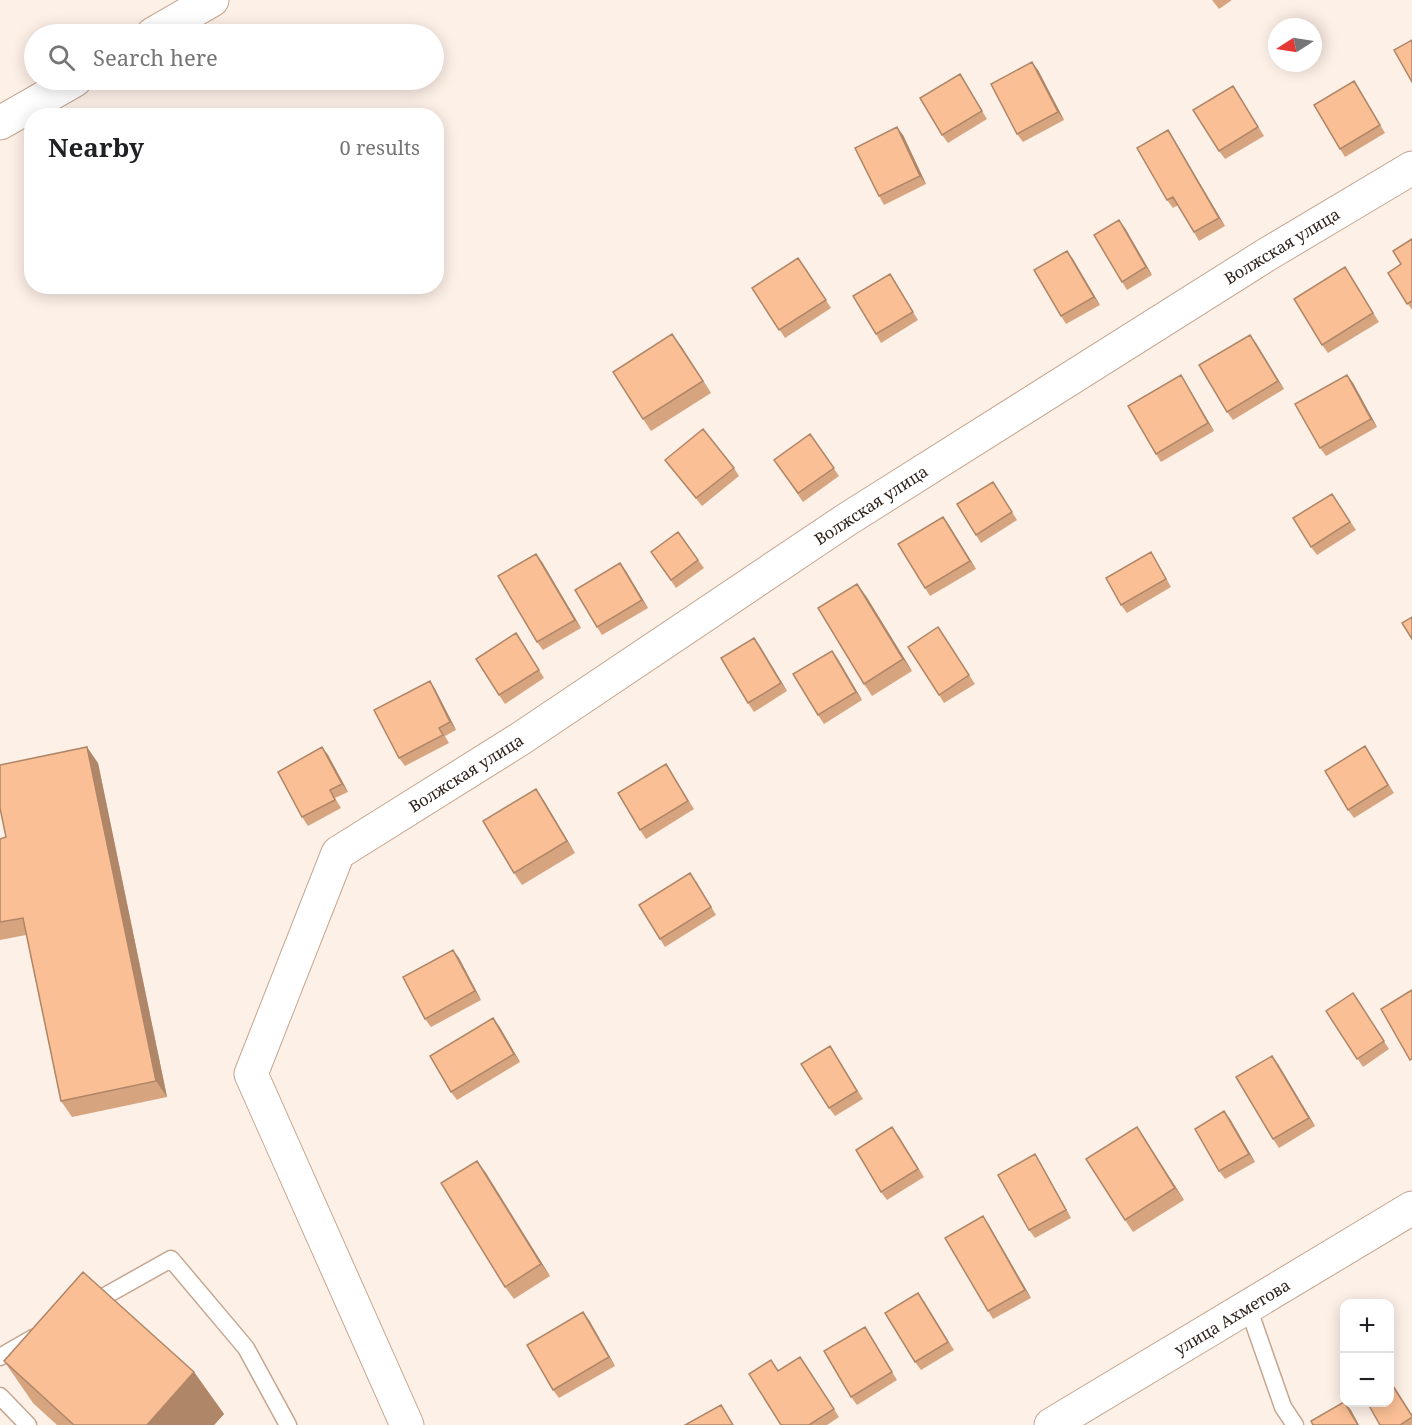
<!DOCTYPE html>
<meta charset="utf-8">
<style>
:root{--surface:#fff;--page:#f6f6f6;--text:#202124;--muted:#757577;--line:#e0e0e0}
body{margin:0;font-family:"Noto Serif",serif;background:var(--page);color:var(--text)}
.controls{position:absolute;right:18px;bottom:18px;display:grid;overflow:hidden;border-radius:12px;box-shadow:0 3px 15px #0003}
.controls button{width:54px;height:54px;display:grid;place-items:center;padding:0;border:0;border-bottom:2px solid var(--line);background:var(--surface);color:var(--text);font:30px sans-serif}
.compass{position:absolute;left:1268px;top:18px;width:54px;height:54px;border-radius:50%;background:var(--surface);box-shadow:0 3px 15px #0003;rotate:258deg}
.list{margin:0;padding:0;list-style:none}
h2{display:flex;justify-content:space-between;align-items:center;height:78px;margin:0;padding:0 24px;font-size:26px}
h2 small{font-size:20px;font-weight:400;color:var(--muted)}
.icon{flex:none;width:33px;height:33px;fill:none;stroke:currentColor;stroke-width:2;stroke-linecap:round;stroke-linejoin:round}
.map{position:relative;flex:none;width:1412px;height:1425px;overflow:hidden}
.search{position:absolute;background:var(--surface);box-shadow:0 3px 15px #0003;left:24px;top:24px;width:420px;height:66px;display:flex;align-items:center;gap:15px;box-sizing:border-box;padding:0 21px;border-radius:33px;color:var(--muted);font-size:22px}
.panel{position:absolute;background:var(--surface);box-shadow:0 3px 15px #0003;left:24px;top:108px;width:420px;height:186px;border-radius:24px}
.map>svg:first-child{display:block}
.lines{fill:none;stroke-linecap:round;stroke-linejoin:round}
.service-casing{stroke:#c5a690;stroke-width:19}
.minor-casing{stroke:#c5a690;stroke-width:35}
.service{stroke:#fff;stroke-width:16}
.minor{stroke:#fff;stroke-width:33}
.wall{fill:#d7a480}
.shaded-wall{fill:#af8668}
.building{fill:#fabf95;stroke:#af8668;stroke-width:1.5}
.labels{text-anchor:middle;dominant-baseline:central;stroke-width:6;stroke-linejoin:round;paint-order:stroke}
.street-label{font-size:16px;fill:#30241c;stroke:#fff}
</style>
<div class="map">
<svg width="1412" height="1425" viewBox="0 0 1412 1425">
<rect width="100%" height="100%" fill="#fdf0e7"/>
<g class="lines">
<g class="service-casing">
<path id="service" d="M 89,1305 L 171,1259 L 246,1348 L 288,1425
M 1248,1307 L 1283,1407 L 1295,1425
M 0,1357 L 33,1338
M 0,1396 L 28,1425"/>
</g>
<g class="minor-casing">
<path id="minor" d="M 153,34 L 212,0
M 0,123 L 75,80
M 407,1425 L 251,1074 L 338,853 L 520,739 L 846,520 L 1266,255 L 1412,168
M 1051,1425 L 1412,1208"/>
</g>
<use href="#service" class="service"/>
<use href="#minor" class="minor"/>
</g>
<path class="wall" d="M 1212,0 L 1232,0 L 1219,9 Z
M 1038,70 L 1064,120 L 1023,142 L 1017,134 Z
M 1354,81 L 1385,133 L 1345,157 L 1340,149 Z
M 965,83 L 987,119 L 948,143 L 942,135 Z
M 1233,86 L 1264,136 L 1225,159 L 1219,151 Z
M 903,135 L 926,184 L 884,205 L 879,196 Z
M 1173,138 L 1225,226 L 1199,241 L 1178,205 L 1173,208 L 1167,200 Z
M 1125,228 L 1152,275 L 1127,290 L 1122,282 Z
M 1412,239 L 1412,310 L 1388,273 L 1401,264 Z
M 1067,251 L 1100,305 L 1066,324 L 1061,316 Z
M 804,266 L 831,308 L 785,338 L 752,288 Z
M 1350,275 L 1379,322 L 1328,353 L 1322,345 Z
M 895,282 L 918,320 L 881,343 L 876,334 Z
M 1250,335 L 1284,389 L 1233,420 L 1227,412 Z
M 681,346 L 711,393 L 651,431 L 643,419 Z
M 1347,375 L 1353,383 L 1377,427 L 1326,456 L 1320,448 Z
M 1186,383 L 1214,431 L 1161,462 L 1156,454 Z
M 810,434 L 839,476 L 803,502 L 774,460 Z
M 665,460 L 734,468 L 739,476 L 702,506 Z
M 993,482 L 1017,520 L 981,543 L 976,535 Z
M 1332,494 L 1356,530 L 1317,555 L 1311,547 Z
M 943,517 L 976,569 L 930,596 L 925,588 Z
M 678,532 L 704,568 L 676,588 L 651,552 Z
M 1151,552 L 1156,560 L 1171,587 L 1127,613 L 1121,605 Z
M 542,562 L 581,628 L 543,650 L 537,642 Z
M 620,563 L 648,608 L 602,635 L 597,627 Z
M 866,596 L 912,671 L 872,696 L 864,684 Z
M 938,627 L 975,684 L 944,703 L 939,695 Z
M 754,638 L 787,691 L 754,712 L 748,703 Z
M 521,641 L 544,678 L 505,704 L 499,695 Z
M 832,651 L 862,700 L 824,724 L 818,715 Z
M 430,681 L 435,689 L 456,730 L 445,736 L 449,743 L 405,766 L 399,758 Z
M 322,747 L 328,755 L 348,792 L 335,798 L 341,808 L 308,826 L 302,817 Z
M 1371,755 L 1394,793 L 1354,818 L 1348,810 Z
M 98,763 L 167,1097 L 72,1117 L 61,1101 L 26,935 L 0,940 L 0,839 L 6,837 Z
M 666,764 L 694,809 L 646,839 L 640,830 Z
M 544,801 L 575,853 L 522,885 L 514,873 Z
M 696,881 L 716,915 L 665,947 L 660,939 Z
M 453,950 L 459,958 L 481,1000 L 431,1027 L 425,1019 Z
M 1358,1001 L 1389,1049 L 1363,1067 L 1326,1011 Z
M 499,1026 L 520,1062 L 457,1100 L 451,1092 Z
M 830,1046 L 863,1099 L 835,1116 L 829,1108 Z
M 1278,1064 L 1315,1126 L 1279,1148 L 1273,1139 Z
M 1230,1119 L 1255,1162 L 1225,1179 L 1219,1171 Z
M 898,1135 L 924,1177 L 887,1200 L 881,1192 Z
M 1145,1139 L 1184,1200 L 1133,1232 L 1125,1220 Z
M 477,1161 L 550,1276 L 514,1299 L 505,1287 Z
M 1040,1162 L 1071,1218 L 1035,1238 L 1029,1230 Z
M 983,1216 L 989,1225 L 1031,1298 L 993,1319 L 988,1311 Z
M 924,1301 L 954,1350 L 921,1370 L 915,1362 Z
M 589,1320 L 615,1366 L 559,1398 L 553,1390 Z
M 865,1327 L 897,1380 L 857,1405 L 851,1397 Z
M 800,1357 L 839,1417 L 827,1425 L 781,1425 L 778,1371 Z
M 4,1361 L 194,1372 L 224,1414 L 214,1425 L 57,1425 L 33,1403 Z
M 1394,1386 L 1412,1415 L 1412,1425 L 1380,1425 Z"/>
<path class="shaded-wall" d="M 1032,62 L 1038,70 L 1064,120 L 1058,112 Z
M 897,127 L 903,135 L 926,184 L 920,176 Z
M 1168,130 L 1173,138 L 1225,226 L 1219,218 Z
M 1119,220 L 1125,228 L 1152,275 L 1146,267 Z
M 1067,251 L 1073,259 L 1100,305 L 1094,297 Z
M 672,334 L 681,346 L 711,393 L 703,381 Z
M 1250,335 L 1256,343 L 1284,389 L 1278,381 Z
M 1181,375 L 1186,383 L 1214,431 L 1208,423 Z
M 1347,375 L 1353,383 L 1377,427 L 1371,419 Z
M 943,517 L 949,525 L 976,569 L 970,561 Z
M 536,554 L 542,562 L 581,628 L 575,620 Z
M 620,563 L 626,571 L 648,608 L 642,600 Z
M 857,584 L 866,596 L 912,671 L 903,659 Z
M 754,638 L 760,646 L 787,691 L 781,683 Z
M 832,651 L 838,659 L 862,700 L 856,692 Z
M 430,681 L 435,689 L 456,730 L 450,722 Z
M 87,747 L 98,763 L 167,1097 L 156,1081 Z
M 322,747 L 328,755 L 348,792 L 342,784 Z
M 536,789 L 544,801 L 575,853 L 567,841 Z
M 453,950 L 459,958 L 481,1000 L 475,991 Z
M 493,1018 L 499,1026 L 520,1062 L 514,1054 Z
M 1272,1056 L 1278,1064 L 1315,1126 L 1309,1118 Z
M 1224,1111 L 1230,1119 L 1255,1162 L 1249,1154 Z
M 1137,1127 L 1145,1139 L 1184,1200 L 1175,1188 Z
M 1035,1154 L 1040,1162 L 1071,1218 L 1066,1210 Z
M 477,1161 L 486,1173 L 550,1276 L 541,1264 Z
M 983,1216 L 989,1225 L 1031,1298 L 1025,1290 Z
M 583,1312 L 589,1320 L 615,1366 L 609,1357 Z
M 194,1372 L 224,1414 L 214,1425 L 147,1425 Z
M 1345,1402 L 1351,1410 L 1359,1425 L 1358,1425 Z"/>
<path class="building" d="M 1412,40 L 1412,82 L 1394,50 Z
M 1032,62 L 1058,112 L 1017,134 L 991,84 Z
M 960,74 L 982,111 L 942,135 L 920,98 Z
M 1354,81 L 1380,125 L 1340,149 L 1314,105 Z
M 1233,86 L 1258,127 L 1219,151 L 1193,110 Z
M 897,127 L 920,176 L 879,196 L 855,148 Z
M 1168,130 L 1219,218 L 1194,232 L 1173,197 L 1167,200 L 1137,148 Z
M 1119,220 L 1146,267 L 1122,282 L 1094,235 Z
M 1412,239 L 1412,301 L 1407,304 L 1388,273 L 1401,264 L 1393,251 Z
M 1067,251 L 1094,297 L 1061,316 L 1034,270 Z
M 798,258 L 826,300 L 779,330 L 752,288 Z
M 1345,267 L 1373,313 L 1322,345 L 1294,299 Z
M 890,274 L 913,312 L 876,334 L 853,296 Z
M 672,334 L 703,381 L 643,419 L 613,372 Z
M 1250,335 L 1278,381 L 1227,412 L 1199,365 Z
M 1181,375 L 1208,423 L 1156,454 L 1128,406 Z
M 1347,375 L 1371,419 L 1320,448 L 1295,404 Z
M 703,429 L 734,468 L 696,498 L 665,460 Z
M 810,434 L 834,468 L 798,493 L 774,460 Z
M 993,482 L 1012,512 L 976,535 L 957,504 Z
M 1332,494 L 1350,522 L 1311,547 L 1293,518 Z
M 943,517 L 970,561 L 925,588 L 898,544 Z
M 678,532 L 698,560 L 671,580 L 651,552 Z
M 1151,552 L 1166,579 L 1121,605 L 1106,578 Z
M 536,554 L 575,620 L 537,642 L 498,576 Z
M 620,563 L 642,600 L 597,627 L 575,590 Z
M 857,584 L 903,659 L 864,684 L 818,608 Z
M 1412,617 L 1412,639 L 1402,623 Z
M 938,627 L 969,675 L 939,695 L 908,647 Z
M 516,633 L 539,670 L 499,695 L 476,659 Z
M 754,638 L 781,683 L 748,703 L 721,658 Z
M 832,651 L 856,692 L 818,715 L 793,674 Z
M 430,681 L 450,722 L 439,728 L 443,735 L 399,758 L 374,710 Z
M 1365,746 L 1388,785 L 1348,810 L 1325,771 Z
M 87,747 L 156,1081 L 61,1101 L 23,918 L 0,922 L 0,839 L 6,837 L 0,808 L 0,765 Z
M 322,747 L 342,784 L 330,790 L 335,800 L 302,817 L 278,772 Z
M 666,764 L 688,801 L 640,830 L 618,793 Z
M 536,789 L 567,841 L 514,873 L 483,821 Z
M 690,873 L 711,907 L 660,939 L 639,905 Z
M 453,950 L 475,991 L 425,1019 L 403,977 Z
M 1412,990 L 1412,1059 L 1410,1060 L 1381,1009 Z
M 1353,993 L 1384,1041 L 1357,1059 L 1326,1011 Z
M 493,1018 L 514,1054 L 451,1092 L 430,1056 Z
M 830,1046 L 857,1091 L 829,1108 L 801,1064 Z
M 1272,1056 L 1309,1118 L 1273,1139 L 1236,1077 Z
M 1224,1111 L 1249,1154 L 1219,1171 L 1195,1129 Z
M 892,1127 L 918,1169 L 881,1192 L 856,1150 Z
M 1137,1127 L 1175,1188 L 1125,1220 L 1086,1159 Z
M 1035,1154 L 1066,1210 L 1029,1230 L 998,1175 Z
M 477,1161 L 541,1264 L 505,1287 L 441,1183 Z
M 983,1216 L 1025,1290 L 988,1311 L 945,1238 Z
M 83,1272 L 194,1372 L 147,1425 L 74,1425 L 4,1361 Z
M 918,1293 L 948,1342 L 915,1362 L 885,1313 Z
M 583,1312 L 609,1357 L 553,1390 L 527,1345 Z
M 865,1327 L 892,1372 L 851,1397 L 824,1351 Z
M 800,1357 L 834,1409 L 809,1425 L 781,1425 L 749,1374 L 771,1360 L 778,1371 Z
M 1389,1380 L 1412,1416 L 1412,1417 L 1400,1425 L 1380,1425 L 1367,1402 L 1389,1402 Z
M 1344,1402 L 1358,1425 L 1313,1425 L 1311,1421 Z
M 721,1405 L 733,1425 L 685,1425 Z"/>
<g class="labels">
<g class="street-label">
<text transform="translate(1282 246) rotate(-31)">Волжская улица</text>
<text transform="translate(871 505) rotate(-33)">Волжская улица</text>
<text transform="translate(466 773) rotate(-32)">Волжская улица</text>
<text transform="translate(1232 1317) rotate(-31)">улица Ахметова</text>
</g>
</g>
</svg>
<div class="controls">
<button>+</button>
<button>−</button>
</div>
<svg class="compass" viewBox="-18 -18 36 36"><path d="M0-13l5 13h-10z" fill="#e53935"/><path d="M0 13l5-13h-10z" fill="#757577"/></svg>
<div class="search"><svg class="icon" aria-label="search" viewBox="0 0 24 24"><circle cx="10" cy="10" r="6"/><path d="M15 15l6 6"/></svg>Search here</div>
<section class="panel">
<h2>Nearby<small>0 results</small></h2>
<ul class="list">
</ul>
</section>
</div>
